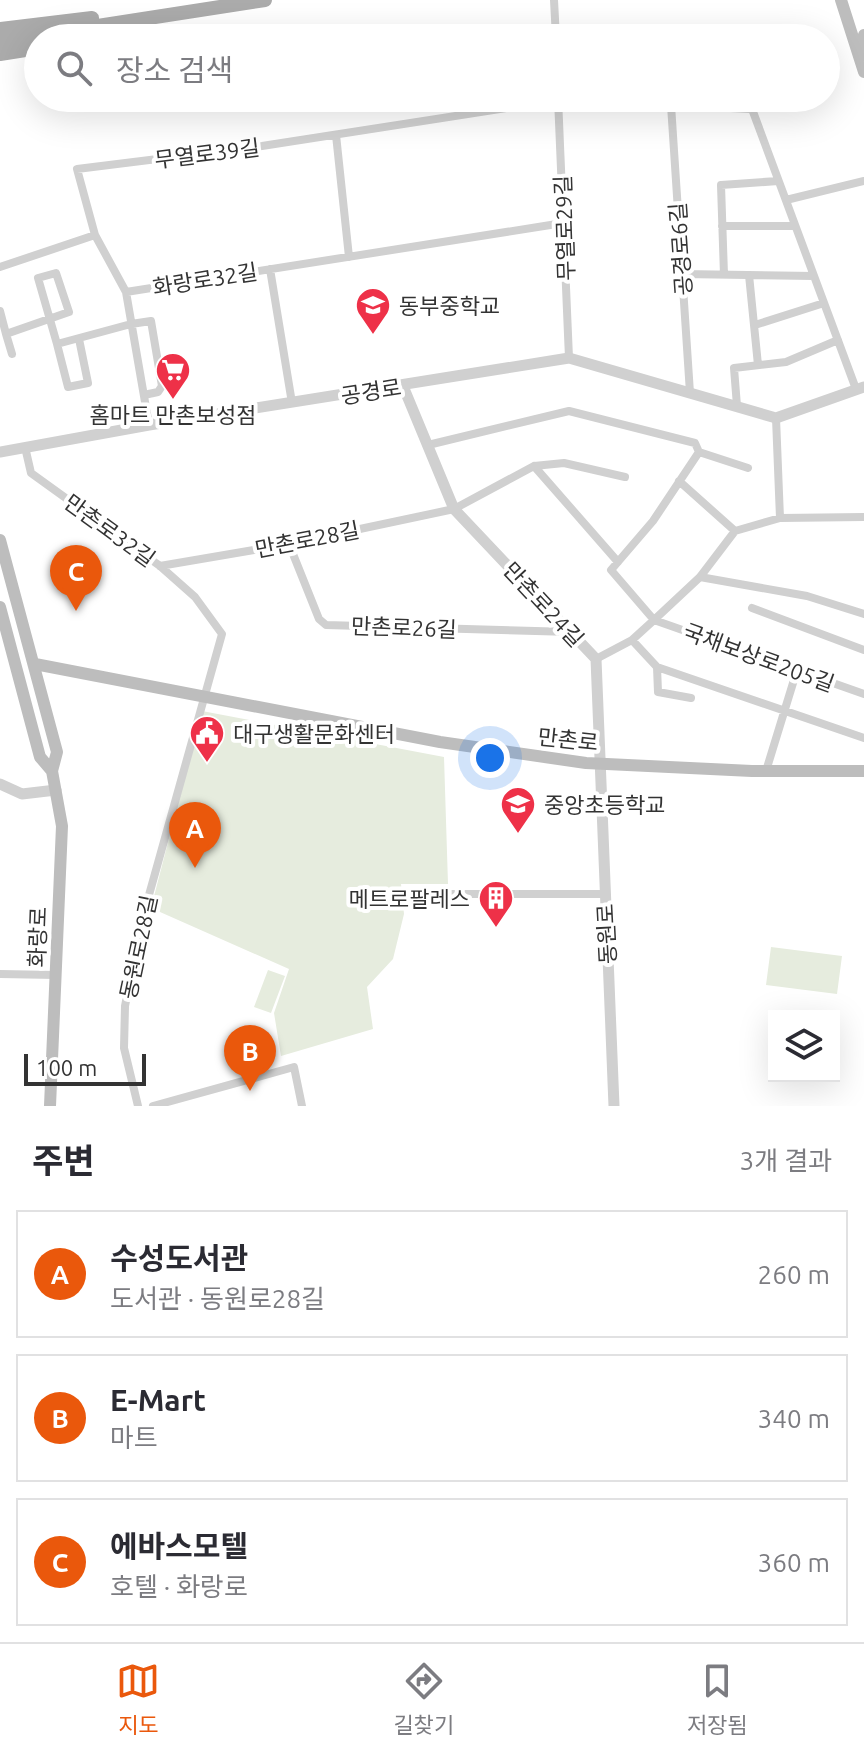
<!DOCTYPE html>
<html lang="ko">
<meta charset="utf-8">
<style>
:root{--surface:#fff;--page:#f7f7f7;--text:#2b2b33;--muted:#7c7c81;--line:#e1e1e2;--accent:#ea580c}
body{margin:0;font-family:Ubuntu,"Noto Sans KR",sans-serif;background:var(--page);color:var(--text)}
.controls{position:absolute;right:24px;bottom:24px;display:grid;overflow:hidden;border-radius:0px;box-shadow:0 8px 32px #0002}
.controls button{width:72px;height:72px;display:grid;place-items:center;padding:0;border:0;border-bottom:2px solid var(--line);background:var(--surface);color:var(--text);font:40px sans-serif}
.scale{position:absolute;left:24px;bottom:20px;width:122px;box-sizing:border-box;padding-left:8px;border:4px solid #333;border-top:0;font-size:22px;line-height:28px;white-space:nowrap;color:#333;-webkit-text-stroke:6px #fff;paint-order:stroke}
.you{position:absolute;left:490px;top:758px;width:28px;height:28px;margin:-20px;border:6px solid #fff;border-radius:50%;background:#1a73e8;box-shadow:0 0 0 12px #1a73e833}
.badge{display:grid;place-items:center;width:52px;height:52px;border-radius:50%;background:var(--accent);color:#fff;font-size:26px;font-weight:700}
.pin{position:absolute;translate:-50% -66px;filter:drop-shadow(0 2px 4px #0008)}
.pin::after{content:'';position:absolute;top:42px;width:28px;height:24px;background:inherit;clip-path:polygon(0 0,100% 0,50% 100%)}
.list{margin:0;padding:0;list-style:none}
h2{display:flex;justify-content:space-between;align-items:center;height:104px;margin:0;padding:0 32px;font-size:34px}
h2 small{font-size:26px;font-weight:400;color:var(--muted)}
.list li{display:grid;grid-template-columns:52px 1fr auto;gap:24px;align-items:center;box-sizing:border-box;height:128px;margin:0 16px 16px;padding:0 16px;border:2px solid var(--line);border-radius:0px}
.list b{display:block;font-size:30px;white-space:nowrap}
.list p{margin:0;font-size:26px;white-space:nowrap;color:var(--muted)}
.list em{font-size:26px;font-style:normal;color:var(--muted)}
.icon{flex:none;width:44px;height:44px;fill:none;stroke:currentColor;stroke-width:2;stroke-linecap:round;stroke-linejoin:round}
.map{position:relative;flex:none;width:864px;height:1106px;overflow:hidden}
.search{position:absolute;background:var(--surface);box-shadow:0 8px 32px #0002;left:24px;right:24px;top:24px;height:88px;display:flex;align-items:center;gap:20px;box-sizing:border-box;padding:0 28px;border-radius:44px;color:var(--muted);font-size:30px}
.sheet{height:536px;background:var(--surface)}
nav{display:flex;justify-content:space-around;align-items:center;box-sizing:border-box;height:112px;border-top:2px solid var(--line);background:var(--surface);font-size:22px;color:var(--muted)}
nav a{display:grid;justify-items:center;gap:4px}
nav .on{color:var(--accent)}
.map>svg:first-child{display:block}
.green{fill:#e6ecde}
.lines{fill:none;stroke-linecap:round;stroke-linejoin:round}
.minor{stroke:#d0d0d0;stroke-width:8}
.tertiary{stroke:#d0d0d0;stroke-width:11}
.secondary{stroke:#bdbdbd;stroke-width:12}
.primary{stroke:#ababab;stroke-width:14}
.labels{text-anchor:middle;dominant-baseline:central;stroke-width:8;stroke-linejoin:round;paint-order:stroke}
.street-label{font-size:22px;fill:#333;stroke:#fff}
.poi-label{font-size:22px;fill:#333;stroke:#fff;text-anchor:start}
</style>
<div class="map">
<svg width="864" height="1106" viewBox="0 0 864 1106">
<rect width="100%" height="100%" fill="#fff"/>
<path class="green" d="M 202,711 L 444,757 L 448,884 L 401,884 L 404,914 L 393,959 L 367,987 L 373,1029 L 281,1056 L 274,1013 L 289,969 L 151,908 Z
M 771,947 L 842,956 L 837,994 L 766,985 Z
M 268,970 L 285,976 L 271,1013 L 254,1007 Z"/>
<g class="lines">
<path class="minor" d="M 554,0 L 556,38
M 558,98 L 569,358
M 671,105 L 690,393
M 336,135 L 349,257
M 786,200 L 864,181
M 722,226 L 795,226
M 95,235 L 77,169 L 262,146 L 558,100 L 752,109 L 856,389
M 0,267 L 95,235 L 126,292 L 149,425
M 270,269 L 292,403
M 682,274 L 814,276
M 724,275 L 721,185 L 778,181
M 749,275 L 758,365
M 126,292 L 563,223
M 0,311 L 6,334 L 69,312 L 56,273 L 38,278 L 57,344
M 755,325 L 824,303
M 6,334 L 12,354
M 79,339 L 88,383 L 68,387 L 57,344 L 131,324 L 151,321 L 162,386 L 158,392 L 144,395
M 737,406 L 734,368 L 786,362 L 838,340
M 776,418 L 780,518
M 428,445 L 569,411 L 695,443 L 699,452 L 748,468
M 25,447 L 31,473 L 160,566 L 195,597 L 222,634 L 142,920 L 125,1006 L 124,1048 L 138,1106
M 699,452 L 653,521 L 611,570 L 654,620 L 864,694
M 534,466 L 618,562
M 679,481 L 735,531
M 289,544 L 319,619 L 326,625 L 572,632
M 160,566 L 289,544 L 454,509 L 534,466 L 564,463 L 625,477
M 700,577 L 807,596 L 864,614
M 752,608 L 864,650
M 632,640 L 657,667 L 864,738
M 596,659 L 632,640 L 654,620 L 700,577 L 735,531 L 780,518 L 864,517
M 657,667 L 658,692 L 691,698
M 766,771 L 797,670
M 396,894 L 605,894
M 0,974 L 56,975
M 153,1106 L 294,1067 L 302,1106"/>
<path class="tertiary" d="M 403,386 L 454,509 L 596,659 L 614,1106
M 0,452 L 149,425 L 569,358 L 776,418 L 864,387
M 0,784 L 22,794 L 56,790"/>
<path class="secondary" d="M 841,0 L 864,72
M 860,57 L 864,35
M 0,540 L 57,752 L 52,771 L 62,826 L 50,1106
M 0,607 L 40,757 L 52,771
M 35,664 L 440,742 L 586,763 L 752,771 L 864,771"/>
<path class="primary" d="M 0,29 L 92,18
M 0,41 L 265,0
M 0,54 L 38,48"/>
</g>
<defs>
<g id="school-pin" transform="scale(1.8)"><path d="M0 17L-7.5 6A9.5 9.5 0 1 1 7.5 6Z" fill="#ee3148" stroke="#fff"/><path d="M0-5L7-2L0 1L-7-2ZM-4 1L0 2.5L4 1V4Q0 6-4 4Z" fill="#fff"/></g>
<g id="supermarket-pin" transform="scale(1.8)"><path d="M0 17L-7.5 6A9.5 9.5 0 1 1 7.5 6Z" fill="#ee3148" stroke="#fff"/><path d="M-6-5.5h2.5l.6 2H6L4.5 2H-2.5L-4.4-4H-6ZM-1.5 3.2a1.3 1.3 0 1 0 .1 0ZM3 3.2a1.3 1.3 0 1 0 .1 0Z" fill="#fff"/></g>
<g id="civic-pin" transform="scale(1.8)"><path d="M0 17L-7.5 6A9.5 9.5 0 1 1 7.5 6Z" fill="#ee3148" stroke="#fff"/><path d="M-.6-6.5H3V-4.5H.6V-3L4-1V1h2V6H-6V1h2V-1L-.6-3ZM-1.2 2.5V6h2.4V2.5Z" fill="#fff"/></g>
<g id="building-pin" transform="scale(1.8)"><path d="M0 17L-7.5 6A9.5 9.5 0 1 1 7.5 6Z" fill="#ee3148" stroke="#fff"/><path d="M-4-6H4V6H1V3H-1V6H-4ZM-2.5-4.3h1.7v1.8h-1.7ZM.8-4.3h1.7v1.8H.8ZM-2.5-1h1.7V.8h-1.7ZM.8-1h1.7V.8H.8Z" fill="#fff"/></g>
</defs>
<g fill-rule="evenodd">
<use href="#school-pin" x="373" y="305"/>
<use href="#supermarket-pin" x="173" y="370"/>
<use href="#civic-pin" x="207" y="733"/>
<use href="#school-pin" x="518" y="804"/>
<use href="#building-pin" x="496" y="898"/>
</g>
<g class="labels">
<g class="street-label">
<text transform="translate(207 153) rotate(-7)">무열로39길</text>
<text transform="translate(564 228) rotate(-92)">무열로29길</text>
<text transform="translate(680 249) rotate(-94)">공경로6길</text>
<text transform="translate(205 279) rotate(-9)">화랑로32길</text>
<text transform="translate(371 391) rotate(-9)">공경로</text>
<text transform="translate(110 530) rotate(36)">만촌로32길</text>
<text transform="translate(307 539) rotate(-11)">만촌로28길</text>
<text transform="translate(544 604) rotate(47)">만촌로24길</text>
<text transform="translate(404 627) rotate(2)">만촌로26길</text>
<text transform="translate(759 657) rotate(20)">국채보상로205길</text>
<text transform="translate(568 739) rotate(6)">만촌로</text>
<text transform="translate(606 934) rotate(-93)">동원로</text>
<text transform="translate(37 937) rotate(-88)">화랑로</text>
<text transform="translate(138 947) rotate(-78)">동원로28길</text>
</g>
<g class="poi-label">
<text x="399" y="305">동부중학교</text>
<text x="173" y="414" text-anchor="middle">홈마트 만촌보성점</text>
<text x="233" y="733">대구생활문화센터</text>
<text x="544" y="804">중앙초등학교</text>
<text x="470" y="898" text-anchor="end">메트로팔레스</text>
</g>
</g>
</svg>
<div class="controls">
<button><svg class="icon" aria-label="layers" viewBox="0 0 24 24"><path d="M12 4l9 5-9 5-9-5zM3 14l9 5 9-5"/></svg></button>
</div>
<div class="scale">100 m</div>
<div class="you"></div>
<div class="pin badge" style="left:195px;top:868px">A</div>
<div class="pin badge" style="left:250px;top:1091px">B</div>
<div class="pin badge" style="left:76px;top:611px">C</div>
<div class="search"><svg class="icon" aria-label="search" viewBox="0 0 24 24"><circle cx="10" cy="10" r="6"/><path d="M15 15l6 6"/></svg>장소 검색</div>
</div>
<section class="sheet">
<h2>주변<small>3개 결과</small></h2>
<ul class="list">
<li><span class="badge">A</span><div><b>수성도서관</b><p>도서관 · 동원로28길</p></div><em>260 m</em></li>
<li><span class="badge">B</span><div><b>E-Mart</b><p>마트</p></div><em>340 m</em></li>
<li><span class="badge">C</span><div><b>에바스모텔</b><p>호텔 · 화랑로</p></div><em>360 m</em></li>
</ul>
</section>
<nav>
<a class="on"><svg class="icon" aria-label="map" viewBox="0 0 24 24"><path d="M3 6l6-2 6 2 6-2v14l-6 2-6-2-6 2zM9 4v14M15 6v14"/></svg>지도</a>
<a><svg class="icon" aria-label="directions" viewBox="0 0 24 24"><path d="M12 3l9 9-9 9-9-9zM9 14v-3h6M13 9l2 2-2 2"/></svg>길찾기</a>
<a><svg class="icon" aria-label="saved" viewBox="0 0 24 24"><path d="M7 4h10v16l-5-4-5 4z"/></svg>저장됨</a>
</nav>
